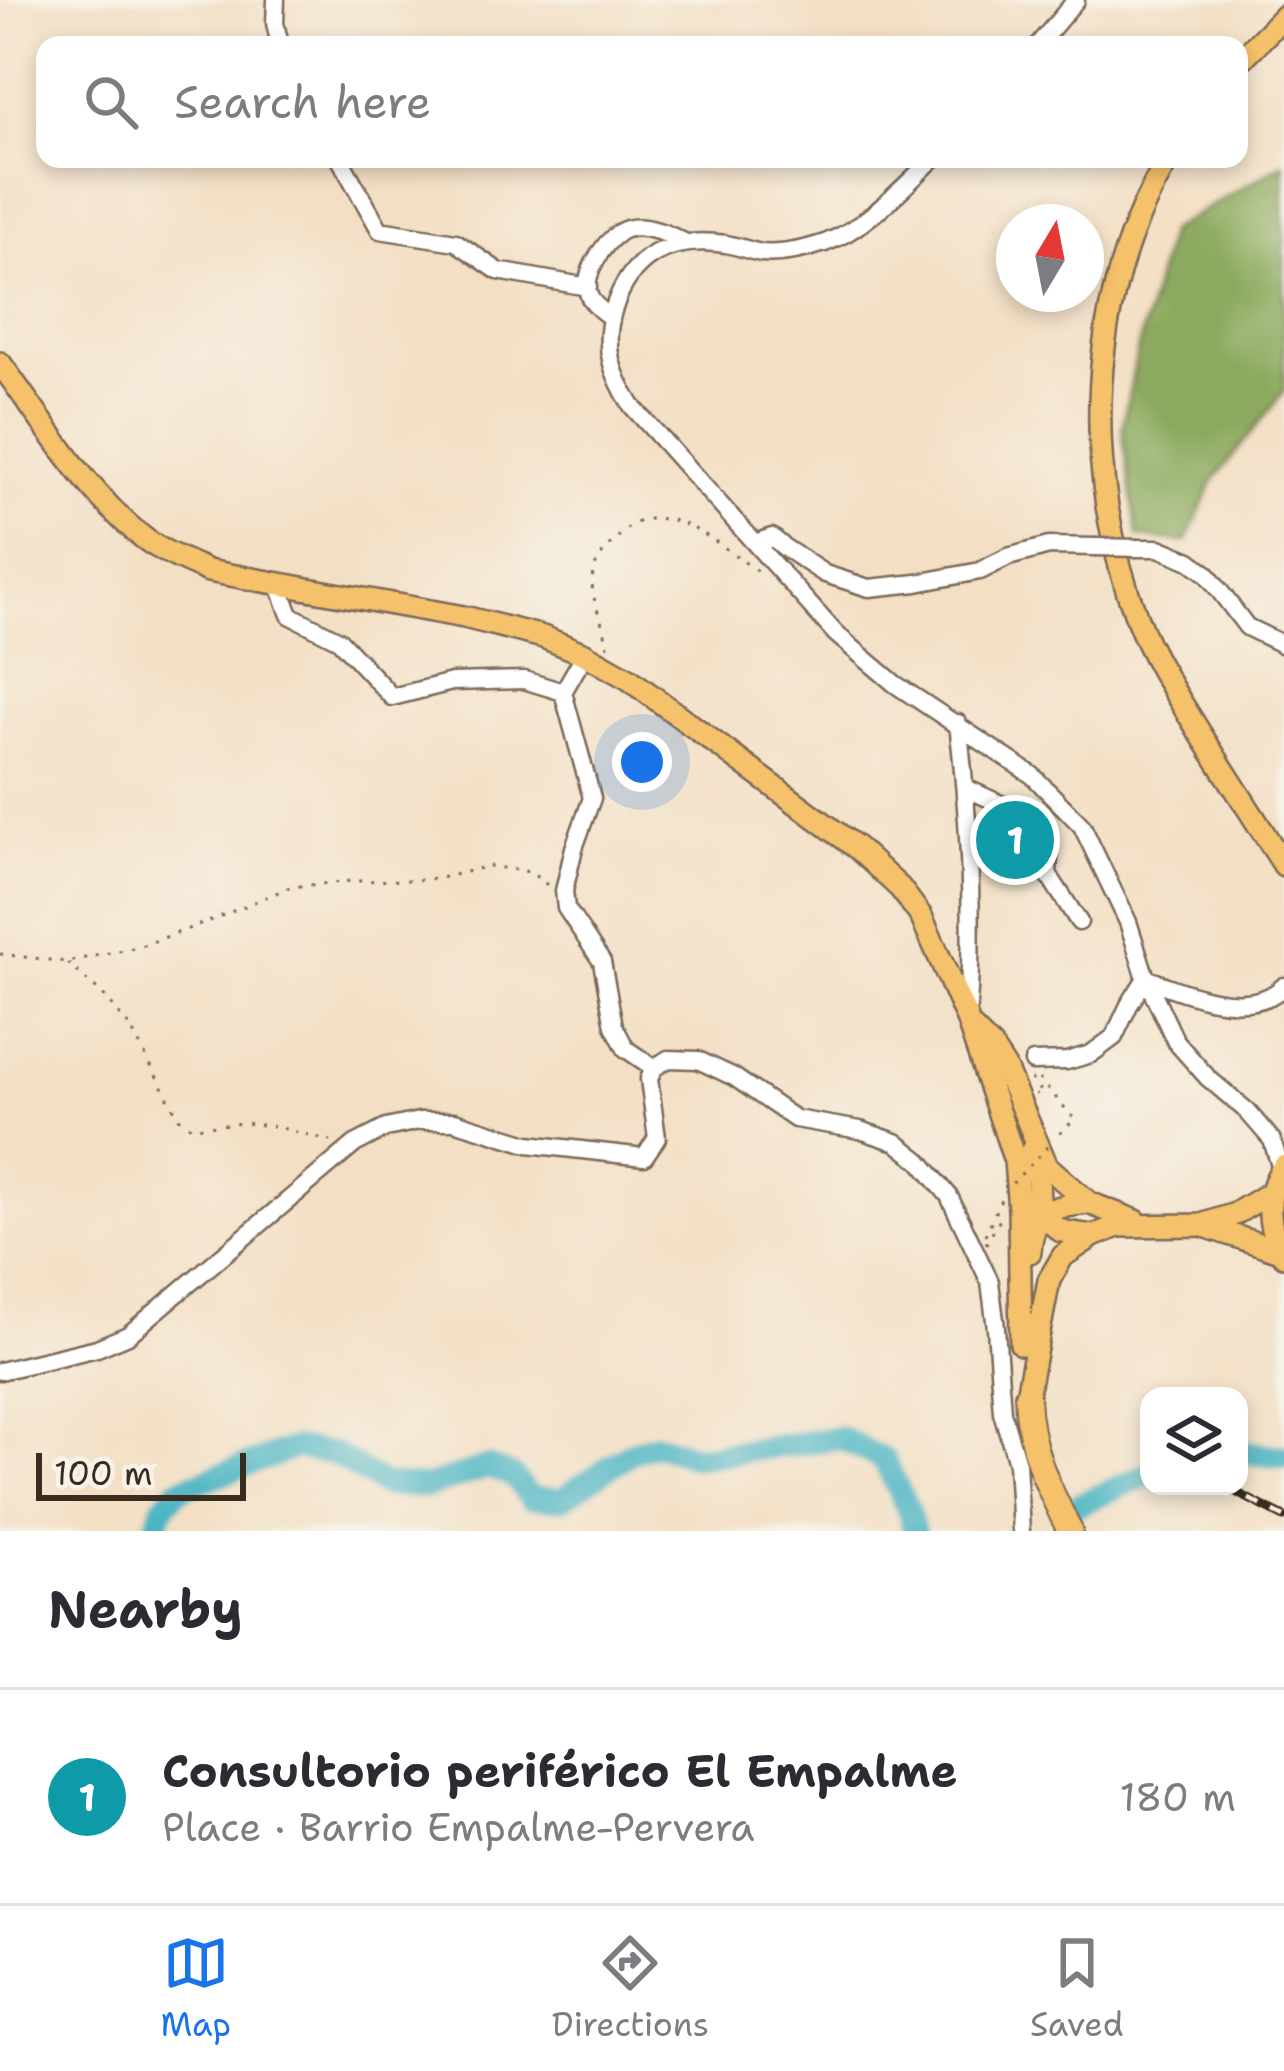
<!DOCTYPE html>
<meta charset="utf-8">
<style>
:root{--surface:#fff;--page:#f2f2f3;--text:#2b2b33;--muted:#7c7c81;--line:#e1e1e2;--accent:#1a73e8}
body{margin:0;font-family:"Shantell Sans",sans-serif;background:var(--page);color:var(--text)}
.controls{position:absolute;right:36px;bottom:36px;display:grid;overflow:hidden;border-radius:24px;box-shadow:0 6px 18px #0003}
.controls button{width:108px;height:108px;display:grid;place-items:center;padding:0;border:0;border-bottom:3px solid var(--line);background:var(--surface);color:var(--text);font:60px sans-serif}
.compass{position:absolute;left:996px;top:204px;width:108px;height:108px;border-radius:50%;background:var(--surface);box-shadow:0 6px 18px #0003;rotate:10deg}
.scale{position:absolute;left:36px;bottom:30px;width:210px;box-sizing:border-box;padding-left:12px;border:6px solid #3b2a1e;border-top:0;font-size:33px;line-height:42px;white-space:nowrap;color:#3b2a1e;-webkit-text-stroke:9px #f7f3e8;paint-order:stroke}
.you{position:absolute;left:642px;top:762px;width:42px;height:42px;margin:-30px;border:9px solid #fff;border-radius:50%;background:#1a73e8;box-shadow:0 0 0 18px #1a73e833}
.badge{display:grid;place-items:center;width:78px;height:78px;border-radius:50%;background:var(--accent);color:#fff;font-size:39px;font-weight:700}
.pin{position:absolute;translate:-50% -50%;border:6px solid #fff;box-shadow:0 3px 12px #0006}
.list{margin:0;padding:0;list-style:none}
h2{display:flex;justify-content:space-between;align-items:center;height:156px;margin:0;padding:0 48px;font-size:51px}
h2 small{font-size:39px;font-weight:400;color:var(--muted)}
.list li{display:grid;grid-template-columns:78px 1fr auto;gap:36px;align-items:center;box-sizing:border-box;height:216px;padding:0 48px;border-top:3px solid var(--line)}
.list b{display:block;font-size:45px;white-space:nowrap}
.list p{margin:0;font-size:39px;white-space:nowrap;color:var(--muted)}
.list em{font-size:39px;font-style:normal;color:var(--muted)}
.icon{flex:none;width:66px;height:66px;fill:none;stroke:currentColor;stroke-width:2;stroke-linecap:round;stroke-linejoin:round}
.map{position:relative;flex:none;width:1284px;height:1531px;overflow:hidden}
.search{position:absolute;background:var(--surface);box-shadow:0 6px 18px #0003;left:36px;right:36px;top:36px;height:132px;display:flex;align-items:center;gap:30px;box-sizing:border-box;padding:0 42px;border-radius:24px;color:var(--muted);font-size:45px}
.sheet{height:372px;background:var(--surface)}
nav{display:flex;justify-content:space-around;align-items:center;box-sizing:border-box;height:168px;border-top:3px solid var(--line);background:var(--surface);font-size:33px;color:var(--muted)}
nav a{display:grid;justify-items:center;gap:6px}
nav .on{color:var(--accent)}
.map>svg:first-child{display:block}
.forest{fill:#8caa5e;stroke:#646a3e;stroke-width:3}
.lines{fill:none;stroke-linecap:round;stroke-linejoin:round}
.river{stroke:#46b3c3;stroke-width:24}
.minor-casing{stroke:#7b6958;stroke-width:21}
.major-casing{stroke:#7b6958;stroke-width:26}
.highway-casing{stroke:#7b6958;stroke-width:28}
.path{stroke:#7b6958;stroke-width:3;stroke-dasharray:3 9;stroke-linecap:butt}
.minor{stroke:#fff;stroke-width:16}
.major{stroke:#f5c16b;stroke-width:21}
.highway{stroke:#f5c16b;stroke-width:24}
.rail-casing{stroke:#3b2a1e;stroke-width:9}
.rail{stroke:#f7f3e8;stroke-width:4.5;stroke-dasharray:14;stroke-linecap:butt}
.minor-bridge-casing{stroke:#7b6958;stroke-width:21;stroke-linecap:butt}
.path-bridge{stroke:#7b6958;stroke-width:3;stroke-dasharray:3 9;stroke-linecap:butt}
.minor-bridge{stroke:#fff;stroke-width:16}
</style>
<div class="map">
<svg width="1284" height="1531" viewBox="0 0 1284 1531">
<rect width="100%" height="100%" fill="#f7f3e8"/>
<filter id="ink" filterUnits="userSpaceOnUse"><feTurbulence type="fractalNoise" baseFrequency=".00833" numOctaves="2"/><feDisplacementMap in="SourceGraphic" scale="24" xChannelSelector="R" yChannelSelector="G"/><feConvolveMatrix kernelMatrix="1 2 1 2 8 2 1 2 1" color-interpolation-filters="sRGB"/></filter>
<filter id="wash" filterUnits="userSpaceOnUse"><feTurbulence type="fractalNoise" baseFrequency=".004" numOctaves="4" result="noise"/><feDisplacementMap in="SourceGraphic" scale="48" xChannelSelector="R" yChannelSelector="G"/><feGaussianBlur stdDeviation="2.7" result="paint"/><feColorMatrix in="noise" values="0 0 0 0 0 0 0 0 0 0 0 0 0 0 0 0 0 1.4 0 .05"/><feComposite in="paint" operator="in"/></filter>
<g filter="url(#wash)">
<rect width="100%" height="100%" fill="#f3dfc4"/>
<path class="forest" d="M 1284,163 L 1284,391 L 1214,480 L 1186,542 L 1138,537 L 1122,428 L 1137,353 L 1169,231 Z"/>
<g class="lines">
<path class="river" d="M 1239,1452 L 1284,1457
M 1080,1504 L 1149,1474
M 155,1531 L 163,1507 L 179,1489 L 295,1448 L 334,1454 L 383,1485 L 427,1487 L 488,1467 L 513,1476 L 530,1498 L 562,1499 L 630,1453 L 655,1444 L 698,1457 L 840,1438 L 884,1460 L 908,1510 L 914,1531"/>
</g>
</g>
<g filter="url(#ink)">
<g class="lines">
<g class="minor-casing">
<path id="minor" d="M 276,0 L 275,23 L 280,45
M 1038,45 L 1076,0
M 340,159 L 380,230 L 456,242 L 498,271 L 588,287
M 933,159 C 902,188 866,228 825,243 C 804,250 783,255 762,253 C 749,251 738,246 726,244 C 670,236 630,255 613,311 C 602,348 613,376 632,406 L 836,634 L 895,684 L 1032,775 L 1082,826 L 1128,922 L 1146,978 L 1176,1042 L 1208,1078 L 1247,1111 L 1272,1140 L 1281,1169
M 611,318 C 604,312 595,307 590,298 C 580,278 603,243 620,232 C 638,221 667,233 684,242
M 755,543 L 772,537 L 785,548 L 825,574 L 869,588 L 917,583 L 980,571 L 1008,557 L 1049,546 L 1095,547
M 1138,548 L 1159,548 L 1190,561 L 1206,573 L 1247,627 L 1284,645
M 279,585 L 290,615 L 339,640 L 392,697 L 452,682 L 524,680 L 563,692
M 585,654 L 563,692 L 592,798 L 574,848 L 564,891 L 566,908 L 602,962 L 614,1026 L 626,1049 L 654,1068
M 958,723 C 969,819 975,923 967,1019
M 964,784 L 968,789 L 1005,806 L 1035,832 L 1049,857 L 1048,874 L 1079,922
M 1033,1062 L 1067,1061 L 1091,1054 L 1114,1037 L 1129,1005 L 1146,978 C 1183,993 1250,1020 1284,986
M 0,1371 L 97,1348 L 128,1335 L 355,1144 L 386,1128 L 419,1121 L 454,1121 L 528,1144 L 644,1157 L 657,1138 L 649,1079 L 654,1068 L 668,1059 L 698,1060 L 734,1077 L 795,1119 L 860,1130 L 896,1142 L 920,1161 L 949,1196 L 990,1282 L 996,1328 L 1002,1412 L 1017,1463 L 1021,1531"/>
</g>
<g class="major-casing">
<path id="major" d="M 1239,62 L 1284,16
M 1169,159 C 1085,294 1081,475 1138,621 C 1153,660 1178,697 1200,733 C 1228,777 1256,821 1284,865
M 0,363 C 42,420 92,501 149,542 C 167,554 188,562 208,571 L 464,617 L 543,637 L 585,654 L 629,679 L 857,848 L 900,888 L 921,916 L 967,1019 L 1015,1161 L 1019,1210 L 1021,1344
M 973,1029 L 992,1048 L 1005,1068 L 1047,1166 L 1089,1203 L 1136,1221
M 1032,1150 L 1038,1179 L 1040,1220
M 1284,1166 C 1264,1194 1266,1228 1284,1256
M 1031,1207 L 1061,1231 L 1093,1236
M 1201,1225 L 1280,1251
M 1030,1252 C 1033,1209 1051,1207 1089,1203
M 1027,1395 L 1049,1280 L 1063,1256 L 1093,1236 L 1118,1226 L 1201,1225 L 1235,1214 L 1271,1192"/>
</g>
<g class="highway-casing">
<path id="highway" d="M 1027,1395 C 1028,1447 1047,1485 1070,1531"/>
</g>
<path class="path" d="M 608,647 C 605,624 588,596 593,573 C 596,558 609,545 620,535 C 663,490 722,548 760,573
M 0,954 L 66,962 L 138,947 L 207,922 L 290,887 L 352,881 L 417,880 L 446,877 L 489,866 L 530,872 L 550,887
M 68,963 L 107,999 L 130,1027 L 179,1118 L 191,1127 L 245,1123 L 278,1127 L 331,1141
M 1031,1079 L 1042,1092 L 1038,1096 L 1036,1094
M 1039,1079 L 1075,1119 L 1055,1138
M 985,1235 L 1001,1199
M 986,1244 L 1002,1216"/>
<use href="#minor" class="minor"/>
<use href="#major" class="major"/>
<use href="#highway" class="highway"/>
<g class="rail-casing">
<path id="rail" d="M 1224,1486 L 1284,1517"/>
</g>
<use href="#rail" class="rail"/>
<g class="minor-bridge-casing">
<path id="minor-bridge" d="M 1095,547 L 1138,548"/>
</g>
<path class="path-bridge" d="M 1004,1192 L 1050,1144"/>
<use href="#minor-bridge" class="minor-bridge"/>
</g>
</g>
</svg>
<div class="controls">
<button><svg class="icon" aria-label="layers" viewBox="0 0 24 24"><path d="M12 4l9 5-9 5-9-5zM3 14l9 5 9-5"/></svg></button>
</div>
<svg class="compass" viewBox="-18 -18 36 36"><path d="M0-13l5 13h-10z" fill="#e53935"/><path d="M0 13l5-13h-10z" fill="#7c7c81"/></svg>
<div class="scale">100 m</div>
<div class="you"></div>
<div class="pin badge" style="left:1015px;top:840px;background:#0f9aa8">1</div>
<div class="search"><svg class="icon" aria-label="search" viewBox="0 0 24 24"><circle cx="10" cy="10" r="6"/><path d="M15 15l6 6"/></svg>Search here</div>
</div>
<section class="sheet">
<h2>Nearby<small></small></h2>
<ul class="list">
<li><span class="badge" style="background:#0f9aa8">1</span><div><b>Consultorio periférico El Empalme</b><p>Place · Barrio Empalme-Pervera</p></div><em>180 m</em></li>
</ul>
</section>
<nav>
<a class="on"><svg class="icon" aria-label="map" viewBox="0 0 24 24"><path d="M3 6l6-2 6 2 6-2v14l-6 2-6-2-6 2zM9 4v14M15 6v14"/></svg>Map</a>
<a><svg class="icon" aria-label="directions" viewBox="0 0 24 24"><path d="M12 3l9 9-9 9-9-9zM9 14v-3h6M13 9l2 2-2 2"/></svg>Directions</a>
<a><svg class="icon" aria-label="saved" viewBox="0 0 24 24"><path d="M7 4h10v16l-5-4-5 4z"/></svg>Saved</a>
</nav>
